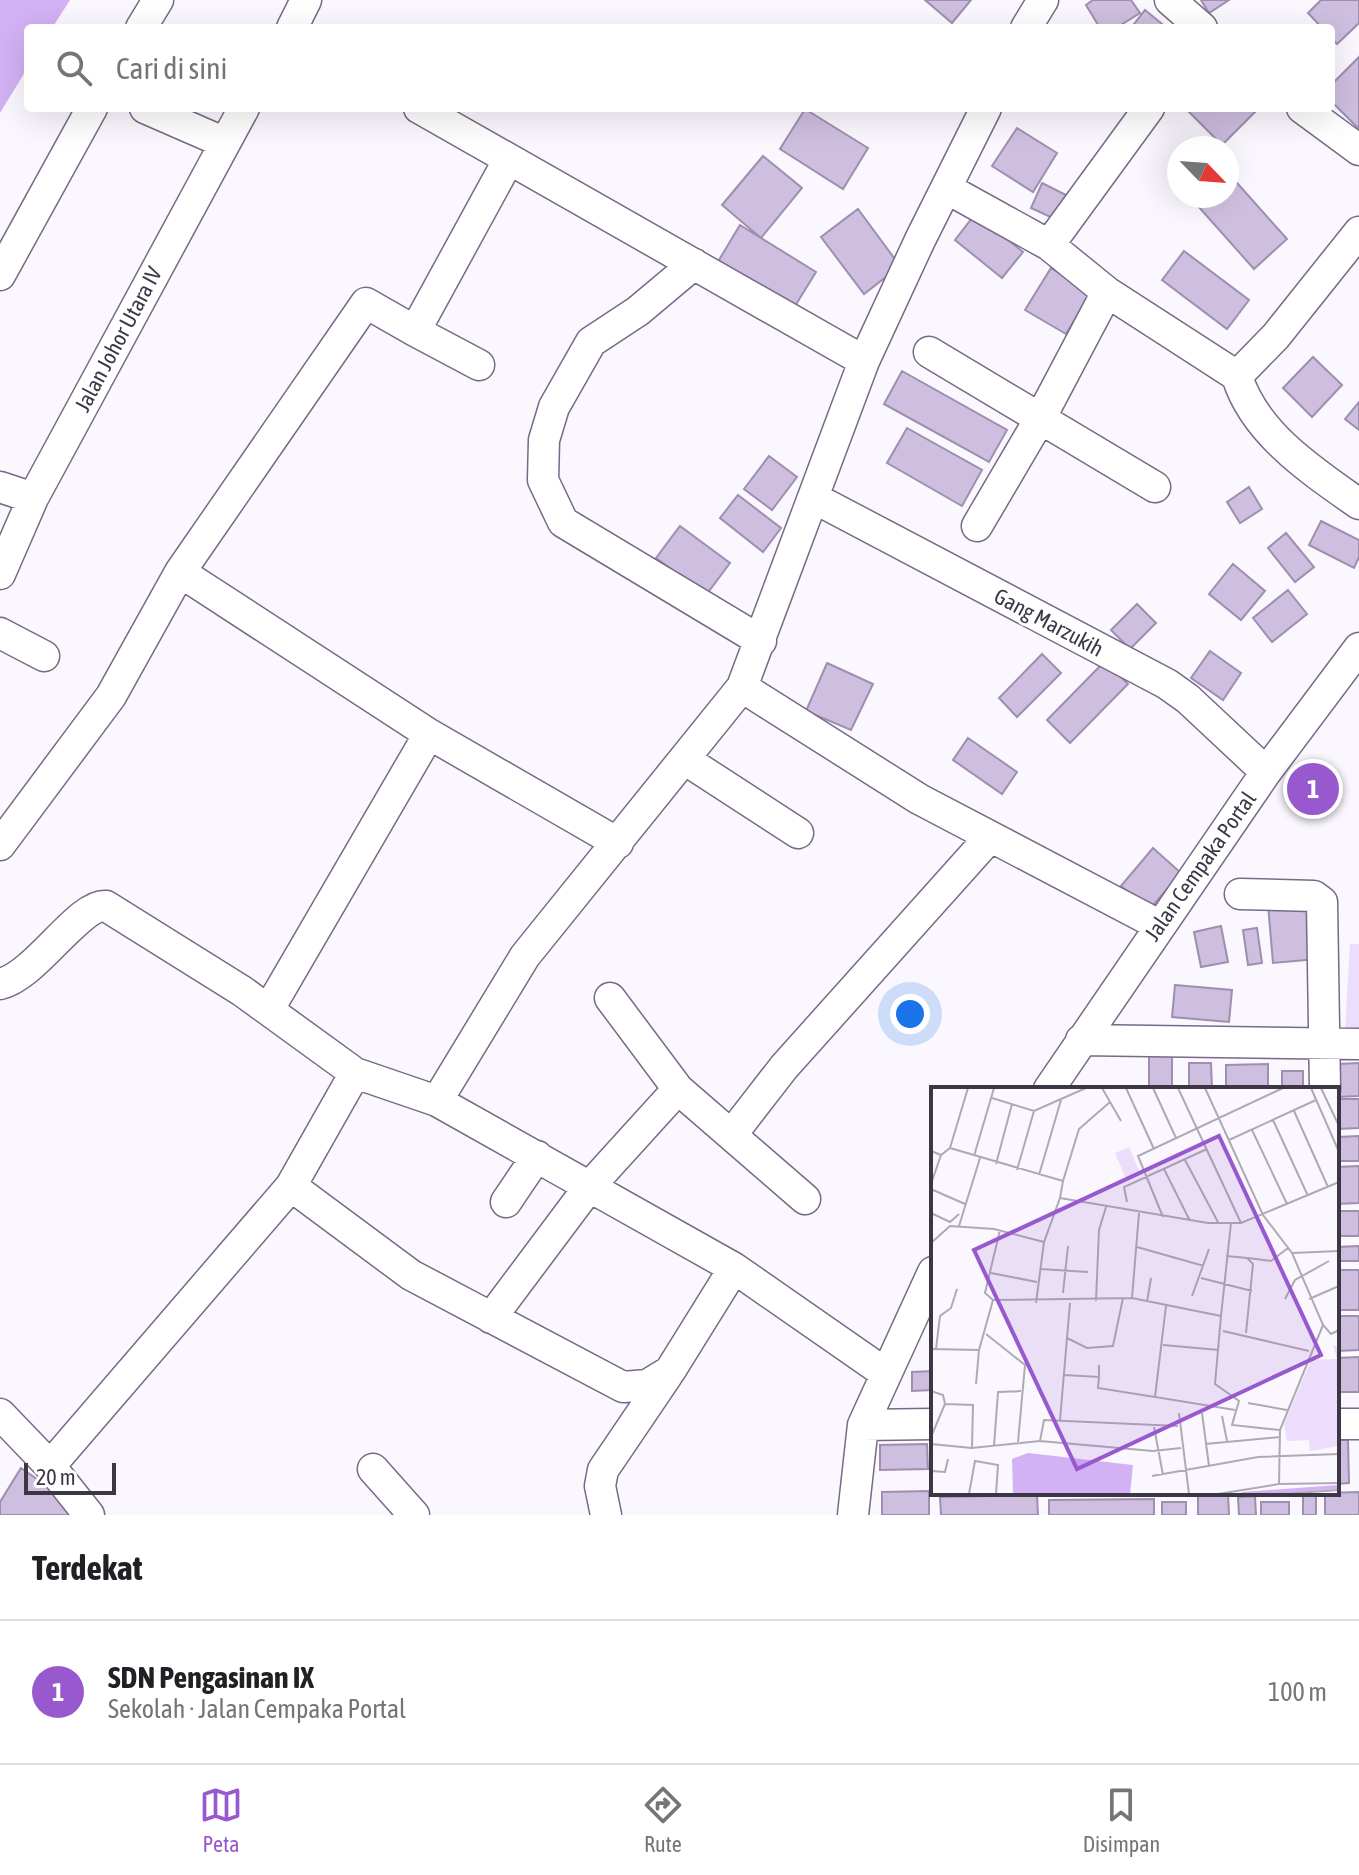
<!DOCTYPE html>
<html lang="id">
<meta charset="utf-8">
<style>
:root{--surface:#fff;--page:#f6f6f6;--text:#202124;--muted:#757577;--line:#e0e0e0;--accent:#9858ce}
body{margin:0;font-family:"Asap Condensed",sans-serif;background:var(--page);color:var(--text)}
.compass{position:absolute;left:1167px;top:136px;width:72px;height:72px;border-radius:50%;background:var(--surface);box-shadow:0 8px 32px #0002;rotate:115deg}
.scale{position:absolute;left:24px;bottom:20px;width:92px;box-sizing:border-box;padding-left:8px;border:4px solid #3d3644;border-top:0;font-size:22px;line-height:28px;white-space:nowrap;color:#3d3644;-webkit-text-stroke:6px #fff;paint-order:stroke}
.you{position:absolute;left:910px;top:1014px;width:28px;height:28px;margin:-20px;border:6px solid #fff;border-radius:50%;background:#1a73e8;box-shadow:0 0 0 12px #1a73e833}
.badge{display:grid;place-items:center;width:52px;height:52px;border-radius:50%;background:var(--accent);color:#fff;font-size:26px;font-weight:700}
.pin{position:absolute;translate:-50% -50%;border:4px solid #fff;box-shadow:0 2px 8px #0006}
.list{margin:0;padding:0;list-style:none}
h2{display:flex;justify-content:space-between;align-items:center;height:104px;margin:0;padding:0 32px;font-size:34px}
h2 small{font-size:26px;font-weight:400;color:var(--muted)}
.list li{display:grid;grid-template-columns:52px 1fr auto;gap:24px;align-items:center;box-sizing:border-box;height:144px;padding:0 32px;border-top:2px solid var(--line)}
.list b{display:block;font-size:30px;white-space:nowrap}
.list p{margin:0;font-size:26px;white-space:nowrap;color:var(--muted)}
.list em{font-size:26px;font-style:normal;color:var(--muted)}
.icon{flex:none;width:44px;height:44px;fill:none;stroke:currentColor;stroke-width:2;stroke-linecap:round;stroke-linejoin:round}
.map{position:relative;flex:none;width:1359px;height:1515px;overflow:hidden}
.search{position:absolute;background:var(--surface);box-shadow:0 8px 32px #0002;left:24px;right:24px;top:24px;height:88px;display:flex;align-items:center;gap:20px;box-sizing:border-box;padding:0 28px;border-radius:8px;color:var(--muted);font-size:30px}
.sheet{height:248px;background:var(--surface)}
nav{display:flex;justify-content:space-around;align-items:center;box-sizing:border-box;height:112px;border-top:2px solid var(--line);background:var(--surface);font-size:22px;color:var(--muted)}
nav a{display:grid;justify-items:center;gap:4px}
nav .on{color:var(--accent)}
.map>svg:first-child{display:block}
.green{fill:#ebddfb}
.water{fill:#d2b1f4}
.building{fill:#cebedf;stroke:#9e8fae;stroke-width:2}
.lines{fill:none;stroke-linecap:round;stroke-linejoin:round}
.street-casing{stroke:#786987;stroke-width:33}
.street{stroke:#fff;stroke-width:30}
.labels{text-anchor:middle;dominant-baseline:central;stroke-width:6;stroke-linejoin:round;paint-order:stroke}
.street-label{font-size:22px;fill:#3d3644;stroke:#fff}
.inset-river{fill:none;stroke:#d2b1f4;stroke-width:4}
.inset-road{fill:none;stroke:#aeaab4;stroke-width:2}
.view{fill:#9858ce;fill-opacity:0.15;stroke:#9858ce;stroke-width:4}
.inset-edge{fill:none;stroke:#3d3644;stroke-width:4}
</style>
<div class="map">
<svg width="1359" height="1515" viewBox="0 0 1359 1515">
<rect width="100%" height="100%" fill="#faf7fe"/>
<path class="green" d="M 1350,944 L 1359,944 L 1359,1029 L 1345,1029 Z"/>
<path class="water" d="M 0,0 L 70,0 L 52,28 L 28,28 L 28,67 L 0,113 Z"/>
<path class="building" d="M 925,0 L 971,0 L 952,23 Z
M 1093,0 L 1131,0 L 1140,13 L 1116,28 L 1100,28 L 1086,5 Z
M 1201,0 L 1229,0 L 1209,13 Z
M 1321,0 L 1359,0 L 1359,23 L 1337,44 L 1331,38 L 1331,28 L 1322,28 L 1308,13 Z
M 1145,10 L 1167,28 L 1131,28 Z
M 1359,57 L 1359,129 L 1331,101 L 1331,85 Z
M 1185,108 L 1257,108 L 1258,109 L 1222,145 Z
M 805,109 L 868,148 L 843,189 L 780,149 Z
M 1017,128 L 1057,153 L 1033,192 L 992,166 Z
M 763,156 L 802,188 L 761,238 L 722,205 Z
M 1230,175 L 1287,239 L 1254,269 L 1197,205 L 1206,196 L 1227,196 Z
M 1042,183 L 1072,198 L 1061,222 L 1031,208 Z
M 858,209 L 900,266 L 864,294 L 821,237 Z
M 976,213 L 1023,252 L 1002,278 L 955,240 Z
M 740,225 L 816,272 L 792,311 L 716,265 Z
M 1184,251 L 1249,300 L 1227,329 L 1162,280 Z
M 1051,268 L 1091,293 L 1066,334 L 1025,310 Z
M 1313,357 L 1342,385 L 1312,417 L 1283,388 Z
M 902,371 L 1007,430 L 989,462 L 884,404 Z
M 1359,402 L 1359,430 L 1345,419 Z
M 907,428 L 982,470 L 962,506 L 887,463 Z
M 769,456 L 797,477 L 772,510 L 744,489 Z
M 1249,487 L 1262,509 L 1240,523 L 1227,502 Z
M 738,495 L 781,528 L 763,552 L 720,518 Z
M 1321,521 L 1359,540 L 1359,557 L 1354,568 L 1309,545 Z
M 680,526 L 730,563 L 706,595 L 656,558 Z
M 1286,533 L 1314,567 L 1295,582 L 1268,548 Z
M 1233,564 L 1265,591 L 1241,620 L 1209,594 Z
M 1288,590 L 1307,614 L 1272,642 L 1253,618 Z
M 1137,604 L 1156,623 L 1130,649 L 1111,630 Z
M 1210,651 L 1241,673 L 1223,700 L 1191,678 Z
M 1042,654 L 1061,673 L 1017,717 L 999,698 Z
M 1105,661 L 1128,684 L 1070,743 L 1047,720 Z
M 827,663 L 873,684 L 851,730 L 806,711 Z
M 968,738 L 1017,772 L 1002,794 L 953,760 Z
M 1153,848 L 1181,873 L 1149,910 L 1121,886 Z
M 1312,902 L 1317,959 L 1273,963 L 1268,905 Z
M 1221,926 L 1228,962 L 1201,967 L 1194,932 Z
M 1257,928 L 1262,963 L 1248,965 L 1243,930 Z
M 1175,985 L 1232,990 L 1229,1022 L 1172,1017 Z
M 1172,1051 L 1172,1089 L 1149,1089 L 1149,1052 Z
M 1189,1063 L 1211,1063 L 1212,1089 L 1189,1089 Z
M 1359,1063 L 1359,1096 L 1337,1097 L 1337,1064 Z
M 1268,1064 L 1268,1089 L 1226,1089 L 1226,1065 Z
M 1282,1071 L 1303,1071 L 1303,1089 L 1282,1089 Z
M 1337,1099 L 1359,1099 L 1359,1128 L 1337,1129 Z
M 1359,1136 L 1359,1161 L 1337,1161 L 1337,1137 Z
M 1359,1166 L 1359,1203 L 1337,1204 L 1337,1167 Z
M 1337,1211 L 1359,1211 L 1359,1236 L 1338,1236 Z
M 1359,1246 L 1359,1261 L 1337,1261 L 1337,1247 Z
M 1337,1270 L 1359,1270 L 1359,1310 L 1337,1310 Z
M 1337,1316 L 1359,1316 L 1359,1350 L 1337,1351 Z
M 1359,1357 L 1359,1392 L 1337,1392 L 1337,1358 Z
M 933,1371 L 933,1390 L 912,1391 L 912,1372 Z
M 1337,1440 L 1348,1440 L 1349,1483 L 1337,1484 Z
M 927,1444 L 928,1469 L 880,1470 L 880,1445 Z
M 21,1468 L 60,1495 L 79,1515 L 0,1515 L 0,1502 Z
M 929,1491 L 929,1515 L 882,1515 L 882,1492 Z
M 1359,1492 L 1359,1515 L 1325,1515 L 1325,1493 Z
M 1198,1493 L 1228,1493 L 1229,1515 L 1198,1515 Z
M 1303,1493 L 1316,1493 L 1316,1515 L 1303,1515 Z
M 1037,1495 L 1038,1515 L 941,1515 L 940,1497 Z
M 1255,1496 L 1256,1515 L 1239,1515 L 1238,1497 Z
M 1154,1499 L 1154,1515 L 1049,1515 L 1049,1500 Z
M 1162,1502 L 1186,1502 L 1186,1515 L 1162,1515 Z
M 1261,1502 L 1289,1502 L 1289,1515 L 1261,1515 Z"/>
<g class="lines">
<g class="street-casing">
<path id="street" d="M 1170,0 L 1202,28
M 141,28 L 158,0
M 292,28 L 306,0
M 1026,28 L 1043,0
M 145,108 L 223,142
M 419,108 L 864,361
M 1302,108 L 1359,150
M 946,188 L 1049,245 L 1107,292 L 1237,376
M 1359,232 L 1276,336 L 1237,376 C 1254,433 1312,471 1359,504
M 1049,245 L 1149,108
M 694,264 L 638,311 L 591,342 L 554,407 L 544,440 L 543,480 L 563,522 L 761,641
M 0,275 L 92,108
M 929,352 L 1155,487
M 479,365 L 415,331 L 509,159
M 0,487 L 33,498
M 814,498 L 1167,684 L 1188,699 L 1266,772
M 977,526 L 1041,417 L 1107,292
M 180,572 L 366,303 L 415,331
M 0,574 L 33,498 L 244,108
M 0,633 L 44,656
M 742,687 L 919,799 L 1159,925
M 684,759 L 798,833
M 0,845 L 111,696 L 180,572 L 429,734 L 618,843
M 1240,894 L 1314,896 L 1322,902 L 1325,1089
M 0,984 C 36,976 79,903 106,906 L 242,991 L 355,1073 L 437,1101
M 610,998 L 678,1089 L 805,1199
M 269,1009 L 429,734
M 1081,1040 L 1359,1044
M 1049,1089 L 1266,772 L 1359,648
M 732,1134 L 784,1067 L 990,837
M 291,1186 L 411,1275 L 623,1387 L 647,1385 L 670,1371 L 734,1268
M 506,1202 L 537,1156
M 491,1318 L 589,1187 L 678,1089
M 885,1373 L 734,1268 L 437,1101 L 525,956 L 742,687 L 864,361 L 920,240 L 986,108
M 0,1414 L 50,1466 L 89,1515
M 1337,1424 L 1359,1424
M 863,1425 L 933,1424
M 50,1466 L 291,1186 L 355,1073
M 373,1469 L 414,1515
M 606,1515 L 600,1486 L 603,1470 L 668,1374
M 853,1515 L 863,1425 L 933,1272"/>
</g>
<use href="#street" class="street"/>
</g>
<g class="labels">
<g class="street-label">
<text transform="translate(118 339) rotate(-62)">Jalan Johor Utara IV</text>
<text transform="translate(1049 622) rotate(28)">Gang Marzukih</text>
<text transform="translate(1200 866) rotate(-55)">Jalan Cempaka Portal</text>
</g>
</g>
<g transform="translate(931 1087)">
<rect width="408" height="408" fill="#faf7fe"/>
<path d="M 198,60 L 210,88 L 196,94 L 184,66 ZM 402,258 L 408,260 L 408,359 L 379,364 L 378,353 L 356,354 L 353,338 L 380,273 L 406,272 Z" fill="#ebddfb"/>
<path d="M 97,366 L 202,378 L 199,407 L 82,407 L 81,372 Z" fill="#d2b1f4"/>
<path class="inset-river" d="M 311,407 L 408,400"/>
<path class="inset-road" d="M 171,1 L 190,34M 195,1 L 223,62M 222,1 L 245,51M 247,1 L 310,136M 274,1 L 332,128 L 361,166 L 392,238 L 400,247 L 408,243M 380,1 L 408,65M 390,1 L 408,39M 61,11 L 103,24 L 155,1M 363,24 L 397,100M 342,33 L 377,109M 321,43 L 356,117M 298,53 L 385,13M 0,64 L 10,68 L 19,61 L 37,1M 43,69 L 63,1M 254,73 L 288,137M 65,77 L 81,17M 233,82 L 259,134M 86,83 L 103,24M 108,88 L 130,13M 132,94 L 148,42 L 179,15M 0,97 L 10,68M 2,103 L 34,117M 129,111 L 277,136 L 310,136 L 408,95M 196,115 L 193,100 L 276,62M 0,126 L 19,135 L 28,127M 232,130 L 207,69 L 352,1M 28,139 L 49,71M 69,143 L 54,206 L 62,213 L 201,211 L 290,229 L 300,136M 0,156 L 19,139 L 63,142 L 113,155 L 129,111 L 132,94 L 19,61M 206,160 L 273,179M 361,166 L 408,164M 295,169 L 316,171 L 322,177 L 315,246M 317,171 L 340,174 L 357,161M 109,182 L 157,185M 60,186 L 106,195M 270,191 L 321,204M 132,206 L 137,159M 261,209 L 278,162M 201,211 L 208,126M 354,212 L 364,193 L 398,174M 378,212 L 408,199M 165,214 L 168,143 L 175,120M 216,215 L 220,191M 105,216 L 113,155M 235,219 L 224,310 L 304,323M 290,229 L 284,297 L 308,314 L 301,338 L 349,343M 292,244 L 378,264M 55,247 L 94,278 L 87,355M 136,251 L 156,261 L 182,259 L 192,211M 232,258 L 288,263M 0,262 L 48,263 L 62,213M 5,262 L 9,229 L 20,221 L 26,202M 133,288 L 168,290 L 168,278M 168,290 L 167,301 L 224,310M 45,297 L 48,263M 0,304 L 12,308 L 14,317 L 0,350M 317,316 L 356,323M 14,317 L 42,318 L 41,361 L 109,354 L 222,364 L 250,361M 248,326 L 258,407M 271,326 L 278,379M 291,329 L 296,354M 129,333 L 139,216M 223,340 L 232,388M 109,354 L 113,333 L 247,339M 0,357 L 41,361M 274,357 L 349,350M 63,359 L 67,305 L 90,304M 0,384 L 14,385 L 17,372M 221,389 L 327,370 L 408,367M 348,397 L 349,343 L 392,238M 38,407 L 44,374 L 67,378 L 65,407M 287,407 L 348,397 L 408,396M 351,407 L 408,403"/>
<path class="view" d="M 288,49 L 390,268 L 146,382 L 43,163 Z"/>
<rect width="408" height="408" class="inset-edge"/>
</g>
</svg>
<svg class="compass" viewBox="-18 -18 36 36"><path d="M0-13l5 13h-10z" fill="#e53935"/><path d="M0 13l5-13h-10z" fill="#757577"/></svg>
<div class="scale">20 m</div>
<div class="you"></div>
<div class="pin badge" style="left:1313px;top:789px">1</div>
<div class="search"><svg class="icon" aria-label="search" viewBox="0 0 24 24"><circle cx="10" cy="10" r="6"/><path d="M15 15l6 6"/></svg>Cari di sini</div>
</div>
<section class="sheet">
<h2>Terdekat<small></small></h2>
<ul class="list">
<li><span class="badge">1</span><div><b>SDN Pengasinan IX</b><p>Sekolah · Jalan Cempaka Portal</p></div><em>100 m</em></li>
</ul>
</section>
<nav>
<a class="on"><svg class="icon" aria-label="map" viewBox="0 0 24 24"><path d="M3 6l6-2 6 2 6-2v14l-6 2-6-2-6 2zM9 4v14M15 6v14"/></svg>Peta</a>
<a><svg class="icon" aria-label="directions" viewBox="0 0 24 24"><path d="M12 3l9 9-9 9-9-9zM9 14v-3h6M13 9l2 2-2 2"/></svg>Rute</a>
<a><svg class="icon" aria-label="saved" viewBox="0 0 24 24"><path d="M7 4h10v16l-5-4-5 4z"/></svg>Disimpan</a>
</nav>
